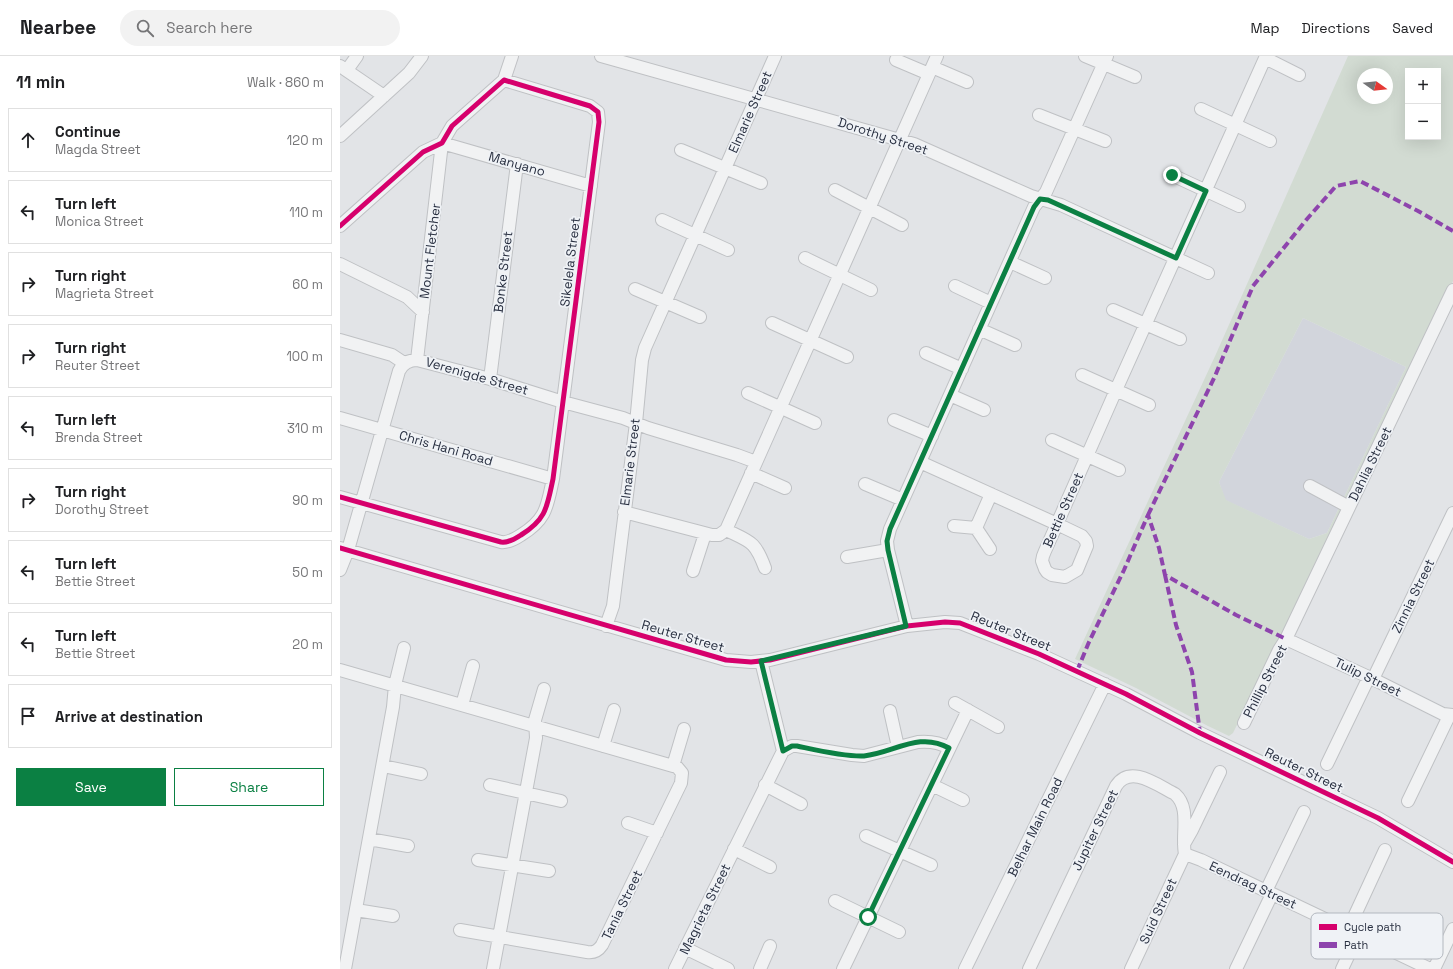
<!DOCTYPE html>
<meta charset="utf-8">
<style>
:root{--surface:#fff;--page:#f2f2f2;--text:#202124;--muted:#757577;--line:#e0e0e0;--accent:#0b8043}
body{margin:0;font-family:"Space Grotesk",sans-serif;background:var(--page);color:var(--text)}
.controls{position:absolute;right:12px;top:12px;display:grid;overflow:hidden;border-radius:0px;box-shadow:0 4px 16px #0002}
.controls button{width:36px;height:36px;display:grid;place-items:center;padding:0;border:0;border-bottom:1px solid var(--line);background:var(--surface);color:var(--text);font:20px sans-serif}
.compass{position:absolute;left:1017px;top:12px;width:36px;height:36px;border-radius:50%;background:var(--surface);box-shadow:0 4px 16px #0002;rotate:105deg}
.stop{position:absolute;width:12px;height:12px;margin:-9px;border:3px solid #0b8043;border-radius:50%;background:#fff}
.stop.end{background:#0b8043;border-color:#fff;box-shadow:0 1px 4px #0008}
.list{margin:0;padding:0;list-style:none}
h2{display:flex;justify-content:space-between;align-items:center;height:52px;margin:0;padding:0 16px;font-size:17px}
h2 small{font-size:13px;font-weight:400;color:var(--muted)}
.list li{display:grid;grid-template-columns:26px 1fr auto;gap:12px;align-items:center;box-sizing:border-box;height:64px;margin:0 8px 8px;padding:0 8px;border:1px solid var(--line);border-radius:0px}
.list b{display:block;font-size:15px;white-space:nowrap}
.list p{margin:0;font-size:13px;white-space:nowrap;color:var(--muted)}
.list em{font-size:13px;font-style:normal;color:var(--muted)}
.actions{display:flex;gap:8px;padding:12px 16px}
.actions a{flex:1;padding:9px 0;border:1px solid var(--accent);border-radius:0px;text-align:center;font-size:14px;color:var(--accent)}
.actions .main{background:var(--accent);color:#fff}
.icon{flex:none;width:22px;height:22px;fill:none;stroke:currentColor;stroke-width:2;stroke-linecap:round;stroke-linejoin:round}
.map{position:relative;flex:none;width:1113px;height:913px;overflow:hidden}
header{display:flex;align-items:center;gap:24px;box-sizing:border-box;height:56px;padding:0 20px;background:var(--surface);border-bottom:1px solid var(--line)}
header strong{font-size:19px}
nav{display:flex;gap:22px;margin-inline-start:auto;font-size:14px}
.search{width:280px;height:36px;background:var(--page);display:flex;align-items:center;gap:10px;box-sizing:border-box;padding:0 14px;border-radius:22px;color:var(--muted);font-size:15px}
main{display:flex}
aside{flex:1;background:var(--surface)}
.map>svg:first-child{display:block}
.built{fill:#d2d5dc}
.green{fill:#d2dbd2;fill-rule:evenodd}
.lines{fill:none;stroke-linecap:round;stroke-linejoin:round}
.minor-casing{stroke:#bfc1c4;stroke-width:14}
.minor{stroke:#f1f2f3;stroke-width:12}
.quiet{stroke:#8e44ad;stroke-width:4;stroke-dasharray:8 4;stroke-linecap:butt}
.cycleway-casing{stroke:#eff2f6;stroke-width:8}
.cycleway{stroke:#d6006c;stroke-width:5}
.route{stroke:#0b8043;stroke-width:5}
.labels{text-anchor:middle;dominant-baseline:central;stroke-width:3.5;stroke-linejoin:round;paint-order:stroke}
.street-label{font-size:13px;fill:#282f40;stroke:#eff2f6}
.key{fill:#eff2f6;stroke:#b3b8bf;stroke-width:1}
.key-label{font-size:11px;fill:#282f40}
</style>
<header>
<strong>Nearbee</strong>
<div class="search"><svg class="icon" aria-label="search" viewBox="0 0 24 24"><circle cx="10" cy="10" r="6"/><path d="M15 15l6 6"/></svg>Search here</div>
<nav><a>Map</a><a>Directions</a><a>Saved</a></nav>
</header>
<main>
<aside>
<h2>11 min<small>Walk · 860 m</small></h2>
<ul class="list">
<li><svg class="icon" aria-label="ahead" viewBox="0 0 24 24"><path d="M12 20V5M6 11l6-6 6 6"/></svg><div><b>Continue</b><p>Magda Street</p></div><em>120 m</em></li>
<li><svg class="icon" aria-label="left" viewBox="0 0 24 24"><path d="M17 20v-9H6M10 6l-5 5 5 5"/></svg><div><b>Turn left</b><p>Monica Street</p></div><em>110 m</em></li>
<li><svg class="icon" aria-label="right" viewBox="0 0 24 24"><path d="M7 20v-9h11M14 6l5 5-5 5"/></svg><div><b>Turn right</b><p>Magrieta Street</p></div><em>60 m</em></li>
<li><svg class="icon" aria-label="right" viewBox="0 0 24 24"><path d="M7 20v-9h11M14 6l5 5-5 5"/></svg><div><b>Turn right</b><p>Reuter Street</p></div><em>100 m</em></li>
<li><svg class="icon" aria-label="left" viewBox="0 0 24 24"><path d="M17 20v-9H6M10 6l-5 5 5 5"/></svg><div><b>Turn left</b><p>Brenda Street</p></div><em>310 m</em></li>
<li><svg class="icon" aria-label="right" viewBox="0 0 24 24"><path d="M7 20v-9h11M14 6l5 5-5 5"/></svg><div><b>Turn right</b><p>Dorothy Street</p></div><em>90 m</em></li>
<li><svg class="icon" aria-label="left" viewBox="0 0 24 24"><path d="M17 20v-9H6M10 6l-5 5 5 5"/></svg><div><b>Turn left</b><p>Bettie Street</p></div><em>50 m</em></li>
<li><svg class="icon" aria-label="left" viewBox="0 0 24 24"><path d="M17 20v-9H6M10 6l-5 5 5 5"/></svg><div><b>Turn left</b><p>Bettie Street</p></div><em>20 m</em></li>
<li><svg class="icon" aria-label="arrive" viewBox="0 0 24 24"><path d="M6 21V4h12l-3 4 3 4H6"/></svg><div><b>Arrive at destination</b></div></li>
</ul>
<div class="actions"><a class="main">Save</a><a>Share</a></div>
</aside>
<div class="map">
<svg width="1113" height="913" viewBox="0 0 1113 913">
<rect width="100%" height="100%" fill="#e2e4e7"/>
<path class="built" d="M 963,262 L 1066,311 L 987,477 L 969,483 L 885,444 L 879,426 Z"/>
<path class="green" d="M 1008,0 L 1113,0 L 1113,225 L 949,570 L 942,577 L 893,677 L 889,680 L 868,670 L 796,632 L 735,603 L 876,298 ZM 1068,15 L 1098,15 L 1098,81 L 1068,81 ZM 1023,18 L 1047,18 L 1047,42 L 1023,42 ZM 963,262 L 1066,311 L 987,477 L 969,483 L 886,444 L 879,426 Z"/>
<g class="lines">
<g class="minor-casing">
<path id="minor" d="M 261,0 L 574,88 L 691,140 L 721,149 L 868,217
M 745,0 L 795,21
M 925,2 L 959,19
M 556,4 L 589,18
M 0,10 L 44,40
M 592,11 L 627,26
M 7,14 L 17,0
M 164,24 L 172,0
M 861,53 L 930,85
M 699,59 L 765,85
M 0,80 L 69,17 L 82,0
M 341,94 L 421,127
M 832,119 L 899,150
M 495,134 L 562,169
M 322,164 L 388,194
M 0,170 L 83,96 L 102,87 L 112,70 L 164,24 L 250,50 L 258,56 L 259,66 L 213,423 C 207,450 207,463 181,479 C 175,483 168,487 161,486 L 0,441
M 465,202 L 531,234
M 670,206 L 705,222
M 0,208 L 67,241 L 83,256
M 615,230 L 651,247
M 295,233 L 360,261
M 773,254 L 840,283
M 432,267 L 507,301
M 639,273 L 675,289
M 0,284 L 52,299 L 64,307
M 586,297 L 622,313
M 77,304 L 102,87 L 251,130
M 742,319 L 809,349
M 150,323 L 177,108
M 408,337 L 475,367
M 610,339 L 644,354
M 0,362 L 213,423
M 554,364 L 592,380
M 712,384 L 779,414
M 580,406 L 717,468 L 742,480 L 746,485 L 747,490 L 737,514 L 725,521 L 712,519 L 707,516 L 705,513 L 702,505 L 703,500 L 705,495 L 717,468 L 747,400 L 776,334 L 926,0
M 411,417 L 445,432
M 525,428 L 563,444
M 970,430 L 1009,451
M 284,456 L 372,479 L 379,479 L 386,474 L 597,0
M 614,470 L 636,472
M 386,474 C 411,486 415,485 425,512
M 0,492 L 386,604 L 411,606 L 430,604 L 567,570 L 605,566 L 620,567 L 699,598 L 786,638 L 860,677 L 1038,762 L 1113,806
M 650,493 L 636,472 L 651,438
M 507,501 L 548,494
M 0,514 L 8,494 L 59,315 C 63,307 69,304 77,304 L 150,323 L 223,346 L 283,362 L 308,372 L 397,399 L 416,406
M 353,515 L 365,478
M 266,570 L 273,550 L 296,367 L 302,304 L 305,292 L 435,0
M 567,570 L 548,494 L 547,485 L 550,473 L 694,151 L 706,136 L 767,0
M 946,583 L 1033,623 L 1103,658 L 1113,659
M 0,614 L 333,710 L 337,711 L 342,717 L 341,727 L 262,889 C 258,895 254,897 247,896 L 120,874
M 1033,623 L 1113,457
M 615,647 L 658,671
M 122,649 L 133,610
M 550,655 L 558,691
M 904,667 L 939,594 L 946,583 L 1113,234
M 263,690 L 274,654
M 443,695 L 452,690 L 457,690 L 512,699 L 524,700 L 578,686 C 590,685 599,686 609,692
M 987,708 L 1029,621
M 43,710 L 81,718
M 333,710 L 344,673
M 150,729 L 221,745
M 425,729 L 461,748
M 592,729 L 623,744
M 1068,745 L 1109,660
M 288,767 L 317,777
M 526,780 L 591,809
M 29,783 L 68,790
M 844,788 L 852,774 L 880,716
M 394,793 L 430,811
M 845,798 L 861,804 L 1090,913
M 138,804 L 209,815
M 926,835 L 964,756
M 495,845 L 559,876
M 16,854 L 53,860
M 1008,874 L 1045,794
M 345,892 L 388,913
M 5,913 L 53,651 L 55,629 L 64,592
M 153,913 L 196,682 L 195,664 L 204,633
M 335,913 L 443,695 L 421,605
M 420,913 L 430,890
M 503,913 L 628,654
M 625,913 L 765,628
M 689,913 L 776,730 C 790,708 817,729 835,738 C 851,752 841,778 845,798
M 791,913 L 845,798
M 896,913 L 932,838
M 1002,913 L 1018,879
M 1094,913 L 1113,873"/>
</g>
<use href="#minor" class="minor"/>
<path class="quiet" d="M 808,459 L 875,320 L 913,230 L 967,163 L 996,130 L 1020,125 L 1078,155 L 1113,175
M 825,519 L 836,569 L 852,616 L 860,677
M 737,615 L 749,586 L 784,514 L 808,459 L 819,492 L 825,519 L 896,559 L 946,583"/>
<g class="cycleway-casing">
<path id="cycleway" d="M 0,170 L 83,96 L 102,87 L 112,70 L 164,24 L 250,50 L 258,56 L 259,66 L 213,423 C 207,450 207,463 181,479 C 175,483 168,487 161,486 L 0,441
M 0,492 L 386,604 L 411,606 L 430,604 L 567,570 L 605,566 L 620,567 L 699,598 L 786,638 L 860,677 L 1038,762 L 1113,806"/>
</g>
<use href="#cycleway" class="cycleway"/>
</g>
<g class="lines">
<path class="route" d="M 528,861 L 609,692 C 579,675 554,697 524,700 C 505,701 476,694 457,690 L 452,690 L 443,695 L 421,605 L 566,570 L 548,494 L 547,485 L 550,473 L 694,151 L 700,143 L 708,144 L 836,202 L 866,135 L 832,119"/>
</g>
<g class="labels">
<g class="street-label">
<text transform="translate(410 56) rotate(-66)">Elmarie Street</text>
<text transform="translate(543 80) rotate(18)">Dorothy Street</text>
<text transform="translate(177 108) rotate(16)">Manyano</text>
<text transform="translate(90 195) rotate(-83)">Mount Fletcher</text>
<text transform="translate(230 206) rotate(-83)">Sikelela Street</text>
<text transform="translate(163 216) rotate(-83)">Bonke Street</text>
<text transform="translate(137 320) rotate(16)">Verenigde Street</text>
<text transform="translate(106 392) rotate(16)">Chris Hani Road</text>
<text transform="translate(290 406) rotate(-83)">Elmarie Street</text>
<text transform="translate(1030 408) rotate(-64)">Dahlia Street</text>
<text transform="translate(723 454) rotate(-66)">Bettie Street</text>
<text transform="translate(1073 540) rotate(-64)">Zinnia Street</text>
<text transform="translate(671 575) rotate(22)">Reuter Street</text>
<text transform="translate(343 580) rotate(16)">Reuter Street</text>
<text transform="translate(1028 621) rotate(26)">Tulip Street</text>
<text transform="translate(925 625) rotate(-63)">Phillip Street</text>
<text transform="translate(964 714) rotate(26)">Reuter Street</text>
<text transform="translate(695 771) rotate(-64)">Belhar Main Road</text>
<text transform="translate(755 774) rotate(-64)">Jupiter Street</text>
<text transform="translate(913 829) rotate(25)">Eendrag Street</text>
<text transform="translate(282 849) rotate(-64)">Tania Street</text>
<text transform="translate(365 853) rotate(-64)">Magrieta Street</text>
<text transform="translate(818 855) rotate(-65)">Suid Street</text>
</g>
</g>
<rect x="971" y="857" width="132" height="46" rx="6" class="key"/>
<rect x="979" y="868" width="18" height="6" fill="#d6006c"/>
<rect x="979" y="886" width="18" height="6" fill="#8e44ad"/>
<g class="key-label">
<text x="1004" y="875">Cycle path</text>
<text x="1004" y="893">Path</text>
</g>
</svg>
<div class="controls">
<button>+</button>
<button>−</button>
</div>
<svg class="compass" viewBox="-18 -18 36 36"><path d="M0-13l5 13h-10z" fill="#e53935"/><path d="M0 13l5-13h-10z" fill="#757577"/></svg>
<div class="stop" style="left:528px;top:861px"></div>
<div class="stop end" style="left:832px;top:119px"></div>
</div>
</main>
